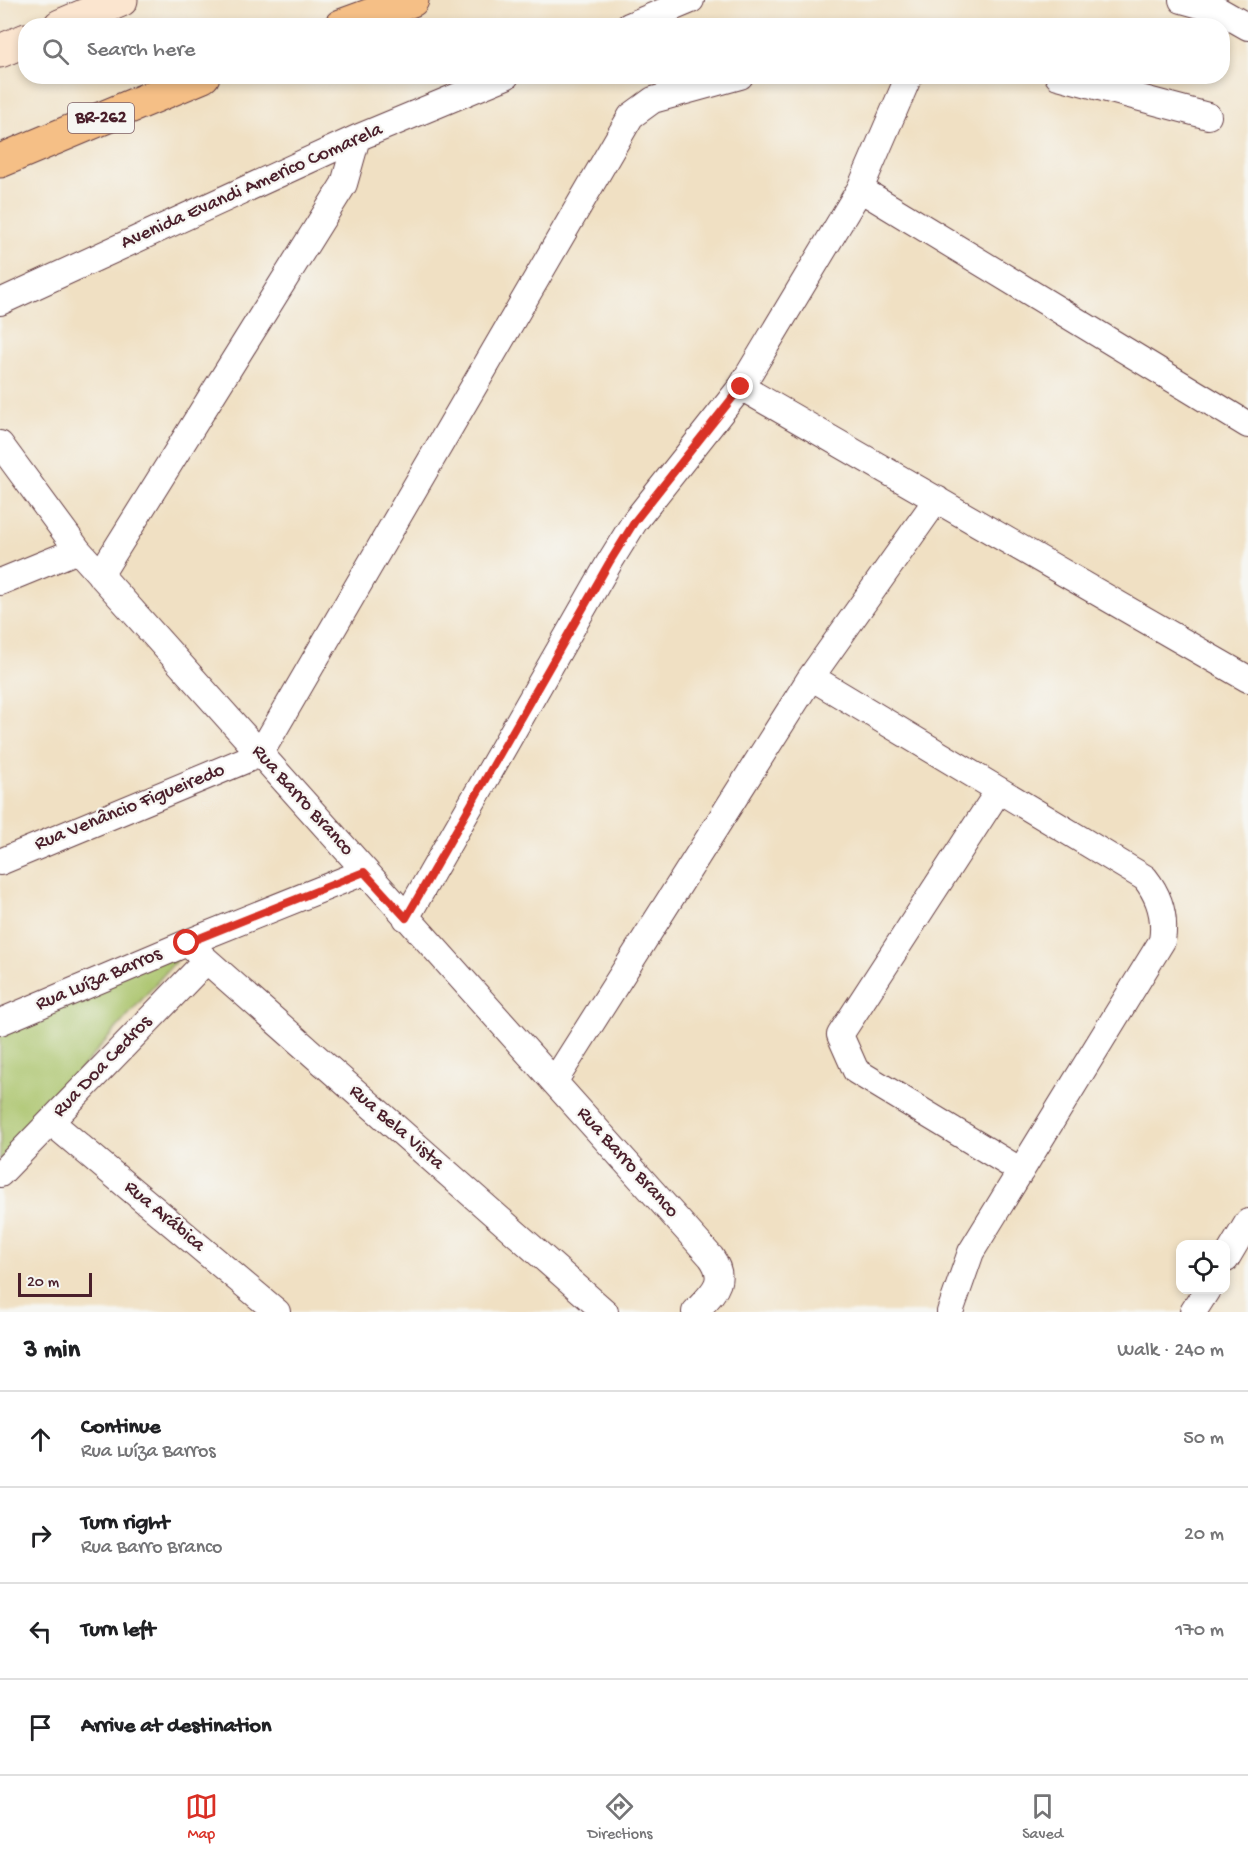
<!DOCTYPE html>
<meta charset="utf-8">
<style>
:root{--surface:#fff;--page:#f2f2f2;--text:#202124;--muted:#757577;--line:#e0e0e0;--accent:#d93025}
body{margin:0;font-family:"Gochi Hand",sans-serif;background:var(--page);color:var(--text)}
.controls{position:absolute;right:18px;bottom:18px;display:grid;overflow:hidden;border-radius:12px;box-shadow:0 3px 9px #0003}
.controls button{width:54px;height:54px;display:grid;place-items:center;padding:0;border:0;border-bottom:2px solid var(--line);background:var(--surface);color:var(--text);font:30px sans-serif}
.scale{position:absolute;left:18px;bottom:15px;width:74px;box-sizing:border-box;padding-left:6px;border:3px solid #4a1f2b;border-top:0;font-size:16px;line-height:21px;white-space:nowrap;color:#4a1f2b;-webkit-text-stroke:4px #f6f6f2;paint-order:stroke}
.stop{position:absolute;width:18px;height:18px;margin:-14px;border:4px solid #d93025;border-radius:50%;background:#fff}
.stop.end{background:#d93025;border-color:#fff;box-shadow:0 2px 6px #0008}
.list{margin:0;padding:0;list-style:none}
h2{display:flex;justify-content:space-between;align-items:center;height:78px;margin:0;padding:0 24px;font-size:26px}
h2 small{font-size:20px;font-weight:400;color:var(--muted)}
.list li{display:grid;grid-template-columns:39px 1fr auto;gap:18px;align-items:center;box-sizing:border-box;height:96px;padding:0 24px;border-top:2px solid var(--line)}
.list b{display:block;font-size:22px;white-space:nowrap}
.list p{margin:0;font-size:20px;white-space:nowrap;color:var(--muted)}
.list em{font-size:20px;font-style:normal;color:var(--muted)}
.icon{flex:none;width:33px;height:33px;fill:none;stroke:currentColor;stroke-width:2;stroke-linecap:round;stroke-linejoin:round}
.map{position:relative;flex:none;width:1248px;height:1312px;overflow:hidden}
.search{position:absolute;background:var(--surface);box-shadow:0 3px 9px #0003;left:18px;right:18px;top:18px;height:66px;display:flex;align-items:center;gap:15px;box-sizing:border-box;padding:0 21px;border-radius:24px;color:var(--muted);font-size:22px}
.sheet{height:462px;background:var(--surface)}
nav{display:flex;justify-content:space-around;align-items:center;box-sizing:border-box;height:84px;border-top:2px solid var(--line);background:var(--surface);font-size:16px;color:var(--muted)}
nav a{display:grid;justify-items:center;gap:3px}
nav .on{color:var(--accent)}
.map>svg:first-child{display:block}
.green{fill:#a8c268;stroke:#79704a;stroke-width:1.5}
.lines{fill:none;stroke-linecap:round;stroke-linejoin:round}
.street-casing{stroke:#633c42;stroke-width:28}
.secondary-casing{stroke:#633c42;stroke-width:35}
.highway-casing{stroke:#633c42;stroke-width:35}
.street{stroke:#fff;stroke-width:26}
.secondary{stroke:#fbe5cf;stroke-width:33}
.highway{stroke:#f5bf86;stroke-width:33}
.route{stroke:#d93025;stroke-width:8}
.labels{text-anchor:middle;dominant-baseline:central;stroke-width:4.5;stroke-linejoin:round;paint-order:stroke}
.shield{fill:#f6f6f2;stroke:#7e6067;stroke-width:1.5}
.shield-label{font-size:18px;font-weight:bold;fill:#4a1f2b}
.street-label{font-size:20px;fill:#4a1f2b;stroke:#f6f6f2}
</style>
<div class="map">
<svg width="1248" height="1312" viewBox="0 0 1248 1312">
<rect width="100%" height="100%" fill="#f6f6f2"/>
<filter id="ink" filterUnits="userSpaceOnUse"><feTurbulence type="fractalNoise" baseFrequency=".0167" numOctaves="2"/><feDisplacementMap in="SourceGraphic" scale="12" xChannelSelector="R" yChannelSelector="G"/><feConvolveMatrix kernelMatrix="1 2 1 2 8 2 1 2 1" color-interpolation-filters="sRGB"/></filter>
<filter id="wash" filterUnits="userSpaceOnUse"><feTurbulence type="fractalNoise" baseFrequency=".008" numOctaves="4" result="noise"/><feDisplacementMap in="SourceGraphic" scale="24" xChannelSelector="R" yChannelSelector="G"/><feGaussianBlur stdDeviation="1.35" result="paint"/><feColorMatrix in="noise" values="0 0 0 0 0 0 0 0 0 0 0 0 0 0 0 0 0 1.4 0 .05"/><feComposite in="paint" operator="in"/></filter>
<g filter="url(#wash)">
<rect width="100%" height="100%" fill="#f0e0c3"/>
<path class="green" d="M 188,947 L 0,1161 L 0,1026 Z"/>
</g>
<g filter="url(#ink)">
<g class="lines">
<g class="street-casing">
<path id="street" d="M 1182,0 L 1218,10 L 1248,27
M 629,26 L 691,0
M 1058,76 L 1208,116
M 860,189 L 1248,425
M 0,302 L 357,138 L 506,76
M 741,387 L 1248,679
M 0,444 L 78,550 L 711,1257 C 729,1282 712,1293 695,1312
M 100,575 L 344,184 L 357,138
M 0,582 L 78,550
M 811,677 L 1145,878 C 1160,897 1166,917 1162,941 L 971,1252 L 950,1312
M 999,790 L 840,1035 L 856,1071 L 1021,1171
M 0,862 L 260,754 L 631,116 L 653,100 L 740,76
M 406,918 L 609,563 L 635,521 L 741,387 L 860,189 L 909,76
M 187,943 L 605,1312
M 0,1022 L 187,943 L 364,872
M 554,1082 L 811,677 L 937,499
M 51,1122 L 277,1312
M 0,1174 L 206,961
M 1226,1259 L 1248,1222
M 1193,1312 L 1207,1290"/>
</g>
<g class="secondary-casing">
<path id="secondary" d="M 60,26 L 121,0
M 0,51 L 26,40"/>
</g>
<g class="highway-casing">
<path id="highway" d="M 341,26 L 412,0
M 0,161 L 203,76"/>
</g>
<use href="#street" class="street"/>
<use href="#secondary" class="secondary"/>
<use href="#highway" class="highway"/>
</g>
</g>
<g class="lines" filter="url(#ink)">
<path class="route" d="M 187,943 L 364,872 L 406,918 L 609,563 L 635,521 L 741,387"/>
</g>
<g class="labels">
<rect class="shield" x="68" y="103" width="66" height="30" rx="4.5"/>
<g class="shield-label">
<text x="101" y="118">BR-262</text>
</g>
<g class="street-label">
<text transform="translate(252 187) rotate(-24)">Avenida Evandi Americo Comarela</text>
<text transform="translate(302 801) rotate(48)">Rua Barro Branco</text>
<text transform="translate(130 808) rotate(-22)">Rua Venâncio Figueiredo</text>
<text transform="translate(99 980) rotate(-23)">Rua Luíza Barros</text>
<text transform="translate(103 1067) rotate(-46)">Rua Doa Cedros</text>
<text transform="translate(396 1128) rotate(41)">Rua Bela Vista</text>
<text transform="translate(627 1163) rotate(48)">Rua Barro Branco</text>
<text transform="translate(164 1217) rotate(40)">Rua Arábica</text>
</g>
</g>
</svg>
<div class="controls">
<button><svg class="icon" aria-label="locate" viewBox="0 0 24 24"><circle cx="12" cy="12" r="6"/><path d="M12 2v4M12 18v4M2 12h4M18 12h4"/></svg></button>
</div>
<div class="scale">20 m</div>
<div class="stop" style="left:187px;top:943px"></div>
<div class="stop end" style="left:741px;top:387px"></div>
<div class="search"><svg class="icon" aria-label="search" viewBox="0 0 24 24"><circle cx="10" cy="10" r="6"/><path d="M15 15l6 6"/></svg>Search here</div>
</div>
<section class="sheet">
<h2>3 min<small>Walk · 240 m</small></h2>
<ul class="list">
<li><svg class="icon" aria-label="ahead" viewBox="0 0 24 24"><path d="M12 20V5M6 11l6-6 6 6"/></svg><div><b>Continue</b><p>Rua Luíza Barros</p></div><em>50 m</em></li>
<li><svg class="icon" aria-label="right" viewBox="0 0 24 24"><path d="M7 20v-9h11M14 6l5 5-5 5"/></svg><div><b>Turn right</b><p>Rua Barro Branco</p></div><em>20 m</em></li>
<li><svg class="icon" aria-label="left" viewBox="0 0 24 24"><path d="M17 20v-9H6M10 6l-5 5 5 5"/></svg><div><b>Turn left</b></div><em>170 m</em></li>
<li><svg class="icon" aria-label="arrive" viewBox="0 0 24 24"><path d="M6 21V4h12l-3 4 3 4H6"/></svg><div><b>Arrive at destination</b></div></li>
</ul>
</section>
<nav>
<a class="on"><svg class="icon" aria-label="map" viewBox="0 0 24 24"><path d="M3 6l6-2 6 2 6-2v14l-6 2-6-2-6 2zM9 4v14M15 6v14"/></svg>Map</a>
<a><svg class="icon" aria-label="directions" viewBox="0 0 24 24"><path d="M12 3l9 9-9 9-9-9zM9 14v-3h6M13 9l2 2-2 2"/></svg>Directions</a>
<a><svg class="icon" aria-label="saved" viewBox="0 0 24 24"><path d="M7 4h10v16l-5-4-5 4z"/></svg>Saved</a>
</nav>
